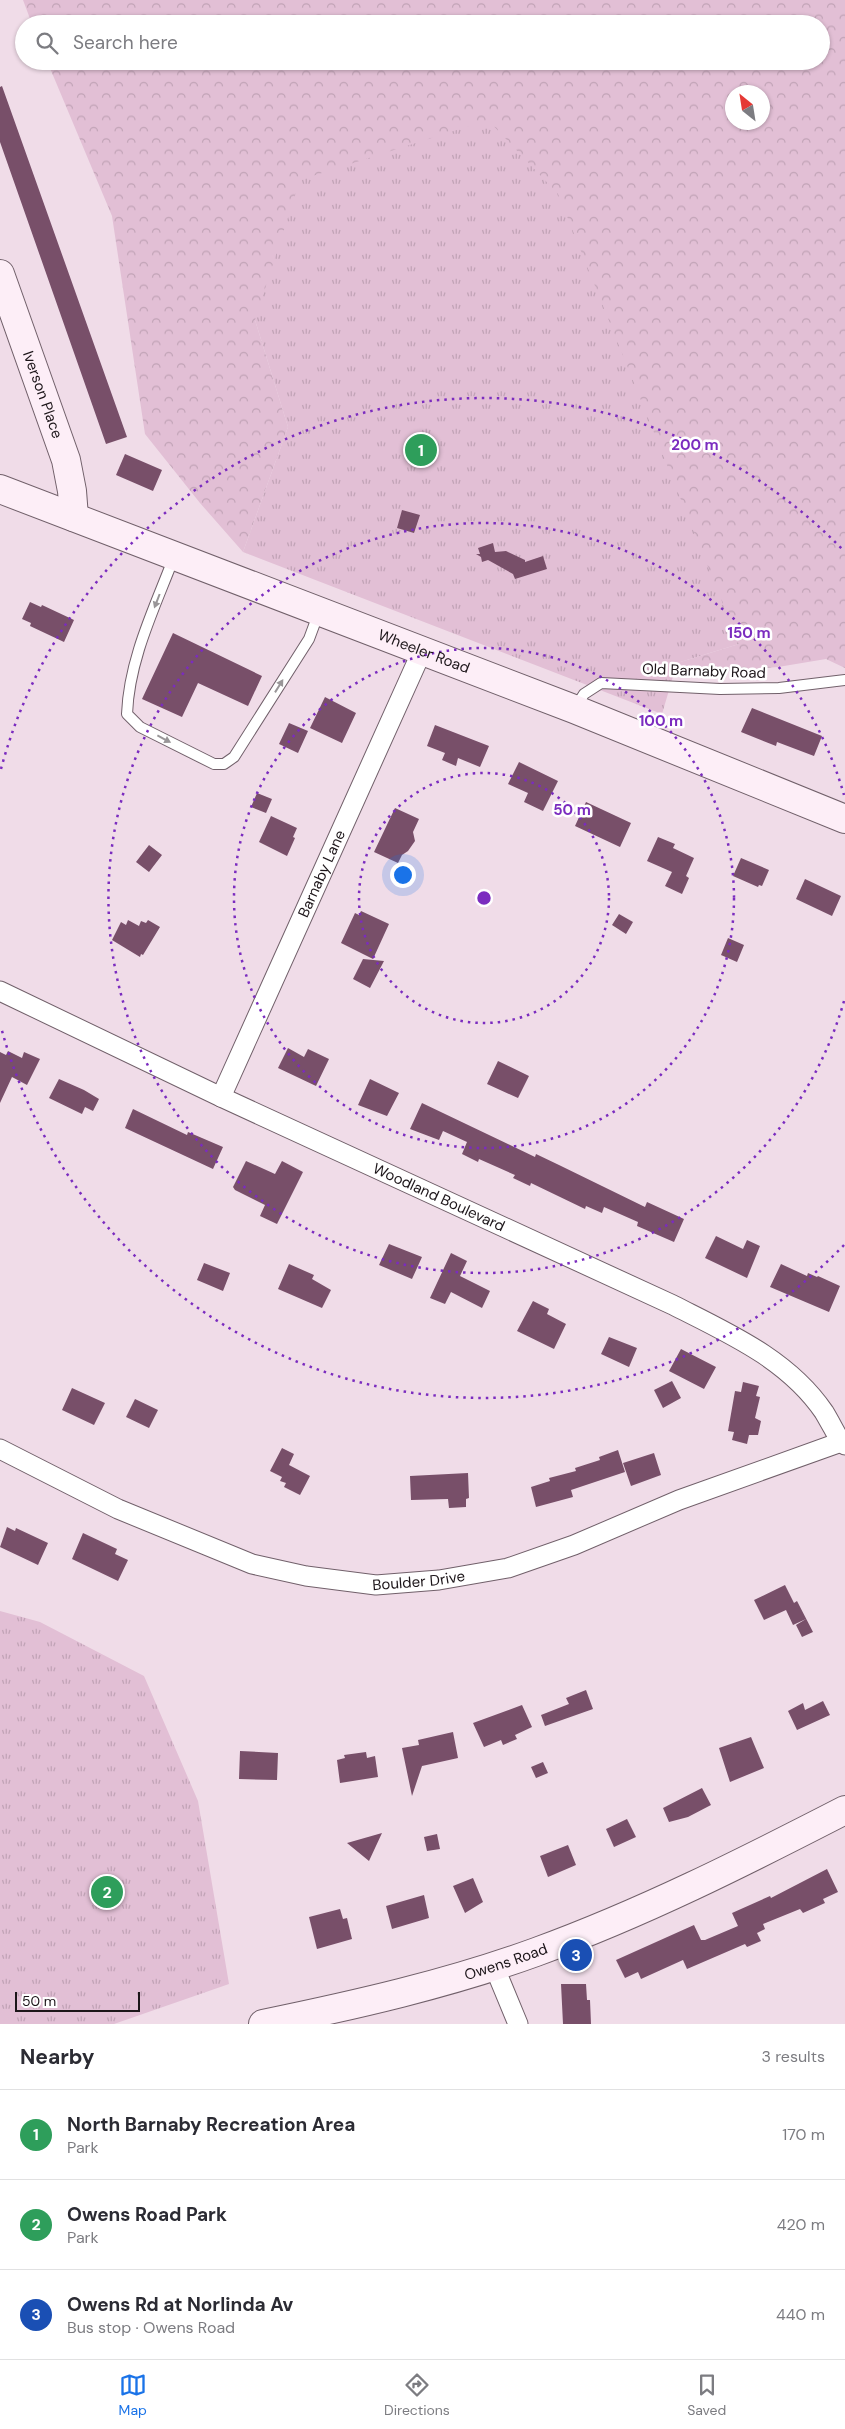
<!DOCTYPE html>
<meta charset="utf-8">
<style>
:root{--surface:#fff;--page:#f2f2f3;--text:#2b2b33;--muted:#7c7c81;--line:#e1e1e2;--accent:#1a73e8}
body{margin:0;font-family:"DM Sans",sans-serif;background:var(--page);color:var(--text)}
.compass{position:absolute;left:725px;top:85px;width:45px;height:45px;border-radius:50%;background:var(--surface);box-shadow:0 1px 4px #0004;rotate:330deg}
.scale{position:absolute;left:15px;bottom:12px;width:125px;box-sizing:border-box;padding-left:5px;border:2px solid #1c1519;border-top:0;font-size:14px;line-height:18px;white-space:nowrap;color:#1c1519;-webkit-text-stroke:4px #fff;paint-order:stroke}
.you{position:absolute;left:402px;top:874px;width:18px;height:18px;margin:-12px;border:4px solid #fff;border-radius:50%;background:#1a73e8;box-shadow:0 0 0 8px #1a73e833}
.badge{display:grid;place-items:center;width:32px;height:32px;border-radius:50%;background:var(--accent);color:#fff;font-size:16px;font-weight:700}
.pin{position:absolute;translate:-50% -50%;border:2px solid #fff;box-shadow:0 1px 5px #0006}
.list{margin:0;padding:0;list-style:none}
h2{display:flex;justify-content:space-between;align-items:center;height:65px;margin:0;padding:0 20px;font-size:21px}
h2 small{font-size:16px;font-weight:400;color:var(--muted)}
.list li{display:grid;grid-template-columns:32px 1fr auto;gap:15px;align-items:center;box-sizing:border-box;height:90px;padding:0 20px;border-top:1px solid var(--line)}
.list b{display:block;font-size:19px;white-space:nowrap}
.list p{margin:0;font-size:16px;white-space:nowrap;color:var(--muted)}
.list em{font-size:16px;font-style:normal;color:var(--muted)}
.icon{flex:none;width:28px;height:28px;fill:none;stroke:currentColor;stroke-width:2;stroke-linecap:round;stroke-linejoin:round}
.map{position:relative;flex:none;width:845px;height:2024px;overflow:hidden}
.search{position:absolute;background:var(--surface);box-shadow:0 1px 4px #0004;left:15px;right:15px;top:15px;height:55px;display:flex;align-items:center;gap:12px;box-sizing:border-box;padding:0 18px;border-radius:28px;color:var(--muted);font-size:19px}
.sheet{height:335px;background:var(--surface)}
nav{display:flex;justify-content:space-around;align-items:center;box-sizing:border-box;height:70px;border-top:1px solid var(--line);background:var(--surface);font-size:14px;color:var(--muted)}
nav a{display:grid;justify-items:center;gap:2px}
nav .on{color:var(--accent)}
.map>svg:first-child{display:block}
.forest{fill:url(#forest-crowns);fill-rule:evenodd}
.park{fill:url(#park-tufts)}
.building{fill:#784f69}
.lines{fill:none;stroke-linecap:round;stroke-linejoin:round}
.lane-casing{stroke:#71606a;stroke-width:12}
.street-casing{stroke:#71606a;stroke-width:21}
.secondary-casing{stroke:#71606a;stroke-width:30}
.lane{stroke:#fff;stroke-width:10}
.street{stroke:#fff;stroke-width:19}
.secondary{stroke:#fdeef7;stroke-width:28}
.oneway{fill:#999698}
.ring{fill:none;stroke:#7b2cbf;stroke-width:2.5;stroke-dasharray:2.5 5}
.labels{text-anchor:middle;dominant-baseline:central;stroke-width:5;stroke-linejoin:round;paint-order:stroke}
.street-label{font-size:15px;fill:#1c1519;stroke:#fff}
.centre{fill:#7b2cbf;stroke:#fff;stroke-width:2.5}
.ring-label{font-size:15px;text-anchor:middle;font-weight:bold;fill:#7b2cbf;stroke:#fff;stroke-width:5;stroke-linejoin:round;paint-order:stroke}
</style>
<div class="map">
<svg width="845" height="2024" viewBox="0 0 845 2024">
<defs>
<pattern id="forest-crowns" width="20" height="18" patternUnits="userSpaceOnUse" patternTransform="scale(1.25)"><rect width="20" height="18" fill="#e2bfd5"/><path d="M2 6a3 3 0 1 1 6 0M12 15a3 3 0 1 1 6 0" fill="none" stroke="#c1a3b6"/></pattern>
<pattern id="park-tufts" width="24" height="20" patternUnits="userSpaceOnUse" patternTransform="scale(1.25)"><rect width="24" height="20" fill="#e2bfd5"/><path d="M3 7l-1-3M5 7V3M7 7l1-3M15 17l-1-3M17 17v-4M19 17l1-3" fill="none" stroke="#c1a3b6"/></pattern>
</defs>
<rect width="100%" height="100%" fill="#f0dce8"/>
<path class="forest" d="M 23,0 L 845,0 L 845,668 L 826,659 L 778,667 L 673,676 L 677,663 L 739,644 L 255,320 L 288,427 L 243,552 L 200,503 L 145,434 L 112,216 L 47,61 L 821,61 L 821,24 L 32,24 ZM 732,92 L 762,92 L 762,122 L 732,122 Z"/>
<path class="park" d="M 488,120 L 558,194 L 739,644 L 677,663 L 662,714 L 243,552 L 288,427 L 255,320 L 300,180 Z
M 0,1611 L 40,1622 L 144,1676 L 198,1801 L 229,1984 L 114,2024 L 0,2024 Z"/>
<path class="building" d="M 2,86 L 127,437 L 106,444 L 0,142 L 0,87 Z
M 125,454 L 162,470 L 153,491 L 116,475 Z
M 402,510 L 420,515 L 414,533 L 397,528 Z
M 493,543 L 495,552 L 506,551 L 525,560 L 525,562 L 543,556 L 547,569 L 515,579 L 513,574 L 488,560 L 482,562 L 481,557 L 476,554 L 480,554 L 478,548 Z
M 30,602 L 41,607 L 42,605 L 74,620 L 64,642 L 30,626 L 31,623 L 22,619 Z
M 173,633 L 262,676 L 248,706 L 198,683 L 182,717 L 142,699 Z
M 325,697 L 356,713 L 342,743 L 310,728 Z
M 752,708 L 822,736 L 814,756 L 777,742 L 776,746 L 741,732 Z
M 289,723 L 308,731 L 298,753 L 279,744 Z
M 435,725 L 489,746 L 480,767 L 458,758 L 456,766 L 442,760 L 445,753 L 427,746 Z
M 519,762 L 558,781 L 543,811 L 524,802 L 528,793 L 508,784 Z
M 257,793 L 272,799 L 266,813 L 251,807 Z
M 586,802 L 631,823 L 620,847 L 575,826 Z
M 395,808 L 419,819 L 413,832 L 415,841 L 408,851 L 402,855 L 398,863 L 374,852 Z
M 271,816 L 297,828 L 293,837 L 295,838 L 287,856 L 259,842 Z
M 658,837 L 675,844 L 673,848 L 694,858 L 686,876 L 689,878 L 682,894 L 665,886 L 672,872 L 647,861 Z
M 149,845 L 162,855 L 149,872 L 136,862 Z
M 741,858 L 769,870 L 762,886 L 759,885 L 758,887 L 733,876 Z
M 805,879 L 841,896 L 832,916 L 796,899 Z
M 361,911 L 389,924 L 373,959 L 341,943 L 355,913 L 359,915 Z
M 619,914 L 633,922 L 626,934 L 612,925 Z
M 128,920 L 139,926 L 141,921 L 146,923 L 148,920 L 160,927 L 143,955 L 141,954 L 140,957 L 112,940 L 121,922 L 126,925 Z
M 728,938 L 744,945 L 737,962 L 721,955 Z
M 363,959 L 384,961 L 370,988 L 353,979 Z
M 288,1048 L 304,1057 L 308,1049 L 329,1059 L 316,1086 L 278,1068 Z
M 8,1051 L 22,1058 L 24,1052 L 40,1059 L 27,1085 L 12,1077 L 0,1103 L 0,1052 L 6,1055 Z
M 498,1061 L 529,1076 L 518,1098 L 487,1084 Z
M 59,1079 L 84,1090 L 99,1099 L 93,1111 L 85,1107 L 82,1114 L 49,1098 Z
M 370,1079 L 399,1093 L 387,1116 L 358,1105 Z
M 422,1103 L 535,1157 L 536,1154 L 559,1165 L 645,1207 L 647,1202 L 684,1219 L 674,1242 L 637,1226 L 638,1222 L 604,1207 L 602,1213 L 586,1206 L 585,1209 L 531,1183 L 530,1186 L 513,1178 L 515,1175 L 479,1159 L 478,1162 L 462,1154 L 467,1142 L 443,1131 L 439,1140 L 410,1129 Z
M 133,1109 L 187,1135 L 188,1132 L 223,1147 L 213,1169 L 125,1128 Z
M 246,1161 L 275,1174 L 282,1161 L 303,1172 L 277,1224 L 260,1216 L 265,1205 L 235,1190 L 233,1187 Z
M 716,1236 L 743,1249 L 747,1240 L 760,1246 L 747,1278 L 705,1258 Z
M 389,1244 L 422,1257 L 412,1279 L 379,1265 Z
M 451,1253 L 467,1261 L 460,1276 L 490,1291 L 482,1308 L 451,1292 L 445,1304 L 430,1298 Z
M 204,1263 L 230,1273 L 223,1291 L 197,1280 Z
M 289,1264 L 314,1275 L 312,1279 L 331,1290 L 322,1308 L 278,1289 Z
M 781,1264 L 807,1276 L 808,1273 L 817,1277 L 818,1276 L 840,1286 L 829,1312 L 770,1287 Z
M 533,1301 L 549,1309 L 547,1314 L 566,1324 L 554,1349 L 517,1331 Z
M 609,1337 L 637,1348 L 629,1367 L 601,1354 Z
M 681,1349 L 716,1367 L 704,1389 L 669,1371 Z
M 672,1381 L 681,1398 L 663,1408 L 654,1390 Z
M 743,1382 L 759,1386 L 756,1396 L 760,1397 L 755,1418 L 761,1421 L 758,1435 L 749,1435 L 747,1444 L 732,1440 L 734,1432 L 728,1431 L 735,1391 L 741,1392 Z
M 72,1388 L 105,1403 L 94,1425 L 62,1410 Z
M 135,1399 L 158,1410 L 149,1428 L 126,1417 Z
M 282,1448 L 294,1454 L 289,1465 L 310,1476 L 300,1495 L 284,1487 L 286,1483 L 280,1481 L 282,1477 L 270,1471 Z
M 618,1450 L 625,1472 L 571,1490 L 573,1497 L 536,1507 L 531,1487 L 550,1481 L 549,1478 L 576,1471 L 575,1468 L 600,1460 L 599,1457 Z
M 654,1453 L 661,1475 L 631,1486 L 623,1463 Z
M 468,1473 L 469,1498 L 466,1499 L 466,1507 L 449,1508 L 448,1499 L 411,1500 L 410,1476 Z
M 7,1527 L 15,1531 L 16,1528 L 48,1543 L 38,1565 L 0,1547 Z
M 83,1533 L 117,1549 L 115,1554 L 128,1560 L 118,1581 L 72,1559 Z
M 785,1585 L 794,1603 L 797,1601 L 813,1632 L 802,1637 L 796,1625 L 806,1619 L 793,1625 L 786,1610 L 764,1620 L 754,1600 Z
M 586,1690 L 593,1709 L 545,1726 L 541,1715 L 569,1704 L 566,1698 Z
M 823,1701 L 830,1715 L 797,1730 L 788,1711 L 803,1703 L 805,1710 Z
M 522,1705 L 532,1727 L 515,1735 L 517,1739 L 503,1745 L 501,1740 L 484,1747 L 473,1723 Z
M 453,1732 L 458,1758 L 422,1766 L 412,1796 L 402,1748 L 419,1745 L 418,1740 Z
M 751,1737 L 764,1768 L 730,1782 L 719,1748 Z
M 240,1751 L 278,1753 L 277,1780 L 239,1779 Z
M 366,1752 L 367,1758 L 375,1756 L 378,1777 L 340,1783 L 337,1760 L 345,1758 L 344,1755 Z
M 543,1762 L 548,1773 L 536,1778 L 531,1767 Z
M 702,1788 L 711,1805 L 688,1817 L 669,1822 L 663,1808 Z
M 627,1819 L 636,1837 L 614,1847 L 606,1829 Z
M 382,1833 L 369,1861 L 347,1843 Z
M 437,1834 L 440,1849 L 427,1851 L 424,1837 Z
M 568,1845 L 576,1865 L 548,1877 L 540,1856 Z
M 827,1869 L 838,1892 L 823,1899 L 825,1903 L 803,1913 L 800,1909 L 763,1924 L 765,1929 L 757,1933 L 761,1941 L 747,1947 L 745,1944 L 687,1969 L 683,1960 L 641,1979 L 638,1972 L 625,1978 L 616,1960 L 694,1925 L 701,1940 L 705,1940 L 738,1926 L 732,1913 L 770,1896 L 771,1898 Z
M 473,1878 L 483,1902 L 465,1913 L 453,1886 Z
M 424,1895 L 429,1918 L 392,1929 L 386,1906 Z
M 340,1909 L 343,1919 L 347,1918 L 352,1939 L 317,1949 L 309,1917 Z
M 561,1984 L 586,1984 L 587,2000 L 590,2000 L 591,2024 L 563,2024 Z"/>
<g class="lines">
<g class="lane-casing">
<path id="lane" d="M 174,557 C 155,607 129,659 127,714 L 140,727 L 214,764 L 224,764 L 234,757 L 309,639 L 319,612
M 575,708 L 584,694 L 601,683 L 720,689 L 779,688 L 845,680"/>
</g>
<g class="street-casing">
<g id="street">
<path id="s1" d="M 0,991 L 221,1097 L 673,1305 C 728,1333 788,1359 824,1412 C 830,1422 835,1432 841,1442 L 845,1445"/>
<path id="s2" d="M 221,1097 L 422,651"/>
<path id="s3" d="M 0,1449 L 118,1509 L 252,1564 L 306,1576 L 376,1585 L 439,1580 L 508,1568 L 574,1545 L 679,1500 L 841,1442"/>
<path d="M 494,1966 L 518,2024"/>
</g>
</g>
<g class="secondary-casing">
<g id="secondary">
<path id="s4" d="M 0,274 L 66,460 L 72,491 L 74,517"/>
<path id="s5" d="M 0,489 L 574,709 L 845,819"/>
<path id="s6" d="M 263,2024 C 355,2005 448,1984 536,1952 C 643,1913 744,1862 845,1810"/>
</g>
</g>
<use href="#lane" class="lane"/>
<use href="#street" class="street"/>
<use href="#secondary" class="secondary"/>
</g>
<defs><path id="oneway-solid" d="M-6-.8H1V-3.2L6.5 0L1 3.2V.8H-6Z" transform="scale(1.25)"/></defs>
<g class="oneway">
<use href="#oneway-solid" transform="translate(157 601) rotate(111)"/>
<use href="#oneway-solid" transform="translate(279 686) rotate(-58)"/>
<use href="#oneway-solid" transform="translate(164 739) rotate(28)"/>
</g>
<g class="ring">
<circle cx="484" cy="898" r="125"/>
<circle cx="484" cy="898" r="250"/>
<path d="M844 1001A375 375 0 1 1 844 795"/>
<path d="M844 1245A500 500 0 0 1 1 1027M1 769A500 500 0 0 1 844 551"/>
</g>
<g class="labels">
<g class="street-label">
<text stroke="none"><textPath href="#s4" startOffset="128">Iverson Place</textPath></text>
<text stroke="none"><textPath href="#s5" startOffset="454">Wheeler Road</textPath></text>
<text transform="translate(704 671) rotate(2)">Old Barnaby Road</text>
<text stroke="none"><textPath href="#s2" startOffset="245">Barnaby Lane</textPath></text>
<text stroke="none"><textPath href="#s1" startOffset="485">Woodland Boulevard</textPath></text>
<text stroke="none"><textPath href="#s3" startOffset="446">Boulder Drive</textPath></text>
<text stroke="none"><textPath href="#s6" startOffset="251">Owens Road</textPath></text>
</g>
</g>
<circle cx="484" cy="898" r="8" class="centre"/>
<g class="ring-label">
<text x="695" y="450">200 m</text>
<text x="749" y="638">150 m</text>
<text x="661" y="726">100 m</text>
<text x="572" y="815">50 m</text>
</g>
</svg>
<svg class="compass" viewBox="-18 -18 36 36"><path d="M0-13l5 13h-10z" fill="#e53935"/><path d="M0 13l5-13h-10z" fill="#7c7c81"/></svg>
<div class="scale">50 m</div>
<div class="you"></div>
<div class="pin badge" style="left:421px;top:450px;background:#2e9e5b">1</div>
<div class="pin badge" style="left:107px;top:1892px;background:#2e9e5b">2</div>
<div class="pin badge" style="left:576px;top:1955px;background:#1a4fb4">3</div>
<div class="search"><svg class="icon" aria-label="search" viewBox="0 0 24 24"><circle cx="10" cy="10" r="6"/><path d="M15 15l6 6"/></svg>Search here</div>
</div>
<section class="sheet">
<h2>Nearby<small>3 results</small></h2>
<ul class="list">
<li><span class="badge" style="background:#2e9e5b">1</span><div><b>North Barnaby Recreation Area</b><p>Park</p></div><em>170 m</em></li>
<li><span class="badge" style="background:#2e9e5b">2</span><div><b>Owens Road Park</b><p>Park</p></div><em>420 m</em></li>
<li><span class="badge" style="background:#1a4fb4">3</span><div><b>Owens Rd at Norlinda Av</b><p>Bus stop · Owens Road</p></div><em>440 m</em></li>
</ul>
</section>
<nav>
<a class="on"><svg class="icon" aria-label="map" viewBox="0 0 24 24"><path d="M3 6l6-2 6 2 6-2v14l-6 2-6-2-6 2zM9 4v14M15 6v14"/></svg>Map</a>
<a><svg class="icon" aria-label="directions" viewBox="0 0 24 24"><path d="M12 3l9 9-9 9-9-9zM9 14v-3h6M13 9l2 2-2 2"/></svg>Directions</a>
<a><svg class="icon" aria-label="saved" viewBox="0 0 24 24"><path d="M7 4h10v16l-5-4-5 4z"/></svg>Saved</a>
</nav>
